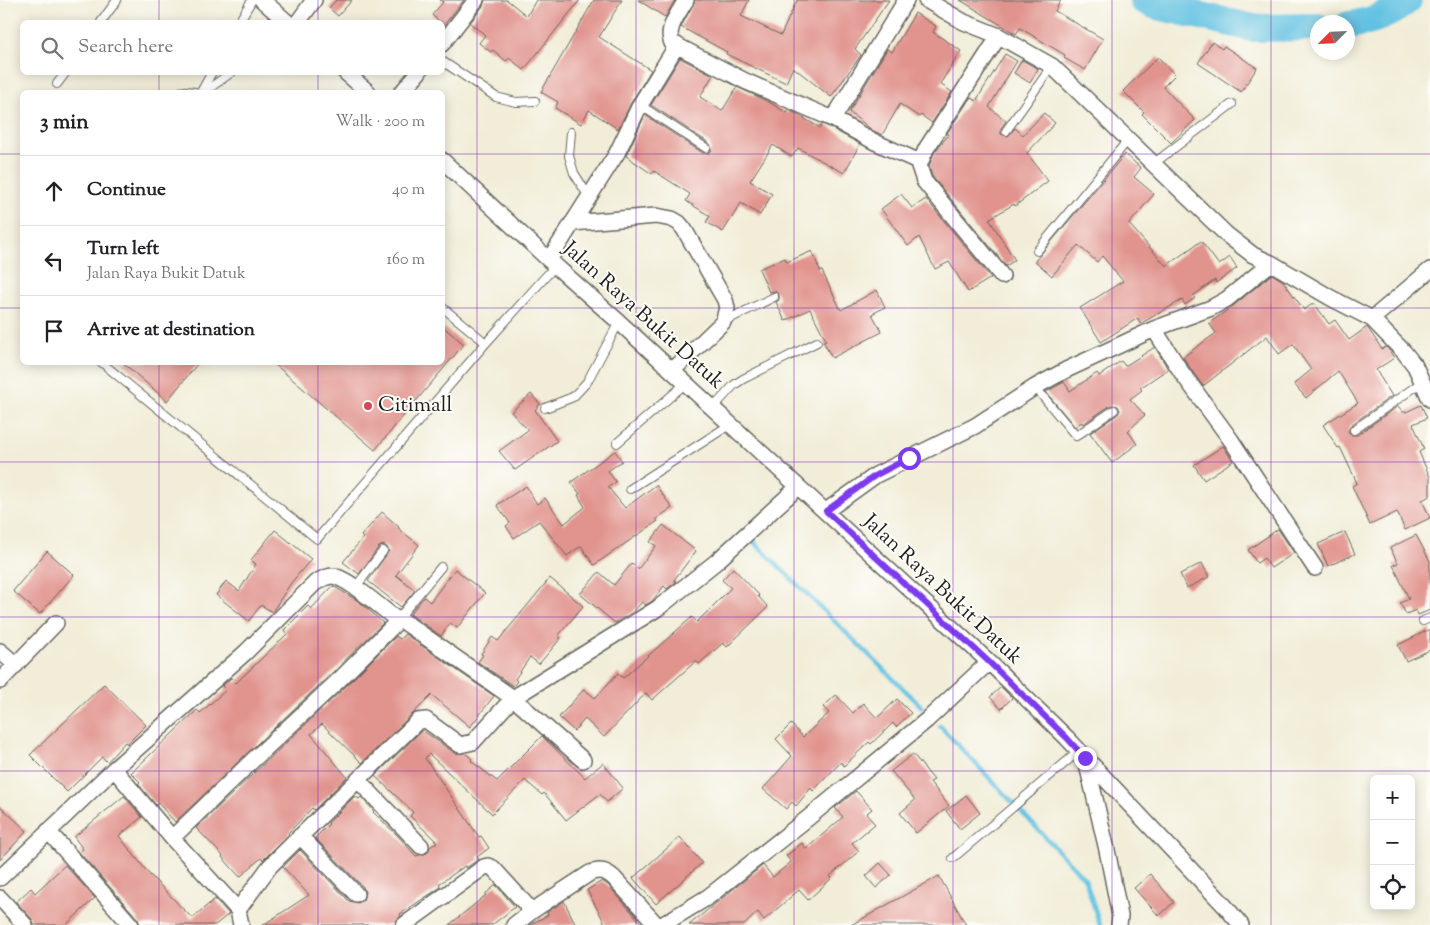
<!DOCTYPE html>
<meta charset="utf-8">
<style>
:root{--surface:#fff;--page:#f2f2f2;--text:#202124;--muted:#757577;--line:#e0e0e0}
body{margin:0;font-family:"Sorts Mill Goudy",serif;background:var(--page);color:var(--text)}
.controls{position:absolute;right:15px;bottom:15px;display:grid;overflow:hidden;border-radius:8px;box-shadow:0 2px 12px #0003}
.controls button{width:45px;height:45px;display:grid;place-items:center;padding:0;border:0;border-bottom:1px solid var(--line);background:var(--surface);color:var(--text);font:25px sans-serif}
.compass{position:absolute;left:1310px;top:15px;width:45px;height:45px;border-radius:50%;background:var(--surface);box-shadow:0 2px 12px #0003;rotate:246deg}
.stop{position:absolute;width:15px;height:15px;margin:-11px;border:4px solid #7c3aed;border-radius:50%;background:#fff}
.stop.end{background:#7c3aed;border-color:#fff;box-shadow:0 1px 5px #0008}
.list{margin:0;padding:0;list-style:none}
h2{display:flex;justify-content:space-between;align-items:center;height:65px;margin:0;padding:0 20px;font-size:21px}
h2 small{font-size:16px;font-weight:400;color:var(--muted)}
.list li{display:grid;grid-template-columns:32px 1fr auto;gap:15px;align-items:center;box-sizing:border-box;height:70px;padding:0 20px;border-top:1px solid var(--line)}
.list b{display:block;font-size:19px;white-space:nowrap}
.list p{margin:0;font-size:16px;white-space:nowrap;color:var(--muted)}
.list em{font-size:16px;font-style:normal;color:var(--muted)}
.icon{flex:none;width:28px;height:28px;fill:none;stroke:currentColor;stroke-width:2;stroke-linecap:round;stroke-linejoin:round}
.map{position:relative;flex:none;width:1430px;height:925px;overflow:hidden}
.search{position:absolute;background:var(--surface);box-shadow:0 2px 12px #0003;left:20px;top:20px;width:425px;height:55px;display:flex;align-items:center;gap:12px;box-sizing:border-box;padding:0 18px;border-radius:8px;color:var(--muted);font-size:19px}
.panel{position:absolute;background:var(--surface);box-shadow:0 2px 12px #0003;left:20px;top:90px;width:425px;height:275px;border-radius:8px}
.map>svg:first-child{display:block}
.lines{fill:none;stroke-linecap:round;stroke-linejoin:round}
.stream{stroke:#64c2e2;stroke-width:4.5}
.river{stroke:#64c2e2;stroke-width:28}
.building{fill:#e1938d}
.service-casing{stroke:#67655e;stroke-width:10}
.minor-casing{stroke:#67655e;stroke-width:18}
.service{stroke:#fff;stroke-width:8}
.minor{stroke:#fff;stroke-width:15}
.route{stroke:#7c3aed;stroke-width:6}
.grid{fill:none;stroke:#7b2cbf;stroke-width:1;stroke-opacity:0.55}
.poi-dot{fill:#d1495b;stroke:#fdfcf7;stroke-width:2}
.labels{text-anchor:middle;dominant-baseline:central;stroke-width:4;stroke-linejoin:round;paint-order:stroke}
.street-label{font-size:21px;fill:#1c1c1c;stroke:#fdfcf7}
.poi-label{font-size:21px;fill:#1c1c1c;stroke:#fdfcf7;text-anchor:start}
</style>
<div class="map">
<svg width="1430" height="925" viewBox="0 0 1430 925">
<rect width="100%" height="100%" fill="#fdfcf7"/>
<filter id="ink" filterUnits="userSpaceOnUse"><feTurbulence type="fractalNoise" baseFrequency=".02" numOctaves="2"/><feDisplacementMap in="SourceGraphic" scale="10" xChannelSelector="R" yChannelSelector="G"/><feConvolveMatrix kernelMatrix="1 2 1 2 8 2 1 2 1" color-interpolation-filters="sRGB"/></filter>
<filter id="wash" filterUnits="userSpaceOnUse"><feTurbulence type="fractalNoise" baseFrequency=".0096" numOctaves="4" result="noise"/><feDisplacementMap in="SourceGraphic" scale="20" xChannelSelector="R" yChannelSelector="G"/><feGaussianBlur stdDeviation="1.12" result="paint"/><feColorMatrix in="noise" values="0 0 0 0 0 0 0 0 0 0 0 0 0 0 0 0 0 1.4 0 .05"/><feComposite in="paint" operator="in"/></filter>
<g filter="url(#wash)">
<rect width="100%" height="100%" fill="#f1edd8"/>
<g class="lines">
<path class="stream" d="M 749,537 L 922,707
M 940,726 L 1085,879 L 1100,925"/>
<path class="river" d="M 1143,0 L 1154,5 L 1253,28 L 1318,27
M 1348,25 C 1370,22 1391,15 1408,0"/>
</g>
<g id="blocks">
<path class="building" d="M 336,0 L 352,0 L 338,16 L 329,8 Z
M 440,0 L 464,0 L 443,26 L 442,22 L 440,22 L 432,15 L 443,2 Z
M 485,0 L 507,0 L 527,16 L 536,0 L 580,0 L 524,70 L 509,58 L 506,61 L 493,50 L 491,52 L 479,43 L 485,35 L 470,23 L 483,6 Z
M 594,0 L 622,0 L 599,37 L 651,70 L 632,101 L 618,129 L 589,110 L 581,124 L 555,108 L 558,102 L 541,92 Z
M 638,0 L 675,0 L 665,17 Z
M 695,0 L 749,0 L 741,16 L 781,35 L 797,0 L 889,0 L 855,49 L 861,55 L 831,97 L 793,67 L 786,83 L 726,54 L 727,52 L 681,27 Z
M 960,0 L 1061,0 L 1055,11 L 1103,39 L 1085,70 L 1064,58 L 1065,55 L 1020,28 L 1016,34 Z
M 915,13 L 936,26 L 933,32 L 961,51 L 940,84 L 952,92 L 932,123 L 921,115 L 919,117 L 900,104 L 882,135 L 872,130 L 849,112 L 887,49 L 892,52 Z
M 1212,42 L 1222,49 L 1224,46 L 1257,68 L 1241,92 L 1198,63 Z
M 1005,54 L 1017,61 L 989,107 L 1006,121 L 1001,128 L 1001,134 L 1008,136 L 1015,128 L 1023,135 L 1044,113 L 1055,123 L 1027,153 L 1048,181 L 1015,206 L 1014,204 L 989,219 L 1015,260 L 1006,266 L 932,176 L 929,166 L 934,153 L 949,134 L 947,133 L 971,97 L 976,101 Z
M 1158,57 L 1175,75 L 1163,87 L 1195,120 L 1171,143 L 1142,114 L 1144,112 L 1123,91 Z
M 680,58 L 713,75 L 700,97 L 722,111 L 737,87 L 769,102 L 787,113 L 789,110 L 797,114 L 820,128 L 822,124 L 829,127 L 860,144 L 844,173 L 798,148 L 792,157 L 773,145 L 750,181 L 772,194 L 760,215 L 741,203 L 723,232 L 706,222 L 710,216 L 686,201 L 690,194 L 654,171 L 652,174 L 626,156 L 645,115 L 703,153 L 708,153 L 711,151 L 711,146 L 709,143 L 651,105 Z
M 1022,60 L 1038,69 L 1030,83 L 1014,73 Z
M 1125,154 L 1141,168 L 1134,177 L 1154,194 L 1129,224 L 1166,266 L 1201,241 L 1219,265 L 1230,257 L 1237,268 L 1216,283 L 1215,280 L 1193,296 L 1195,298 L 1185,305 L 1182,300 L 1140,324 L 1138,318 L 1101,342 L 1080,308 L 1123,281 L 1102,256 L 1097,262 L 1078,245 L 1052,276 L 1035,261 Z
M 901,194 L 912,208 L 926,199 L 991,278 L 968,292 L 949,262 L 935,269 L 919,237 L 908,246 L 881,209 Z
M 812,251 L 820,271 L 822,271 L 841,310 L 877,290 L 885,307 L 872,314 L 882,332 L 832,358 L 823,341 L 826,340 L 810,309 L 785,321 L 776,302 L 779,300 L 779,295 L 775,291 L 769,292 L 759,269 L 785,258 L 787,262 Z
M 1272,274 L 1283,281 L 1304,310 L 1314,303 L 1329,324 L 1335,320 L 1349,340 L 1367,327 L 1382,349 L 1386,347 L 1389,350 L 1394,358 L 1376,370 L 1392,396 L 1351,425 L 1348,431 L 1351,435 L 1357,435 L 1398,406 L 1403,412 L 1406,412 L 1421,405 L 1427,418 L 1413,424 L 1424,449 L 1419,452 L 1430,477 L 1430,496 L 1422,500 L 1430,518 L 1405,530 L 1397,512 L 1370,525 L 1352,486 L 1357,483 L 1340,447 L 1338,448 L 1323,425 L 1358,403 L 1338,371 L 1306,398 L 1294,384 L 1311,370 L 1293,344 L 1279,354 L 1267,336 L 1203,386 L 1190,368 L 1183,357 L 1216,333 L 1209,323 L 1233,306 Z
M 442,326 L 464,344 L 375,450 L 272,362 L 442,362 Z
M 1155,347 L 1168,369 L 1140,388 L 1142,390 L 1130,399 L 1145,415 L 1128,431 L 1137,444 L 1112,463 L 1090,433 L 1118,414 L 1120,410 L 1118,406 L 1111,405 L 1083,424 L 1082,422 L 1075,427 L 1046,392 L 1064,382 L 1070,391 L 1097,373 L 1099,376 L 1121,361 L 1125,366 Z
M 122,362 L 199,362 L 167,401 Z
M 531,394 L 540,404 L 535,410 L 557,441 L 515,470 L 499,451 L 528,430 L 511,412 Z
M 1223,446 L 1233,461 L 1204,480 L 1194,465 Z
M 615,451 L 622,461 L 608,471 L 616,482 L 608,487 L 625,508 L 656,485 L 672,508 L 656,519 L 658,521 L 594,565 L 581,546 L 567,556 L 539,521 L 514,538 L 506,526 L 510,523 L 497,505 L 526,486 L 537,504 L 545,498 L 564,524 L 585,507 L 578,495 L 580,494 L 571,482 Z
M 382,512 L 399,527 L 398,528 L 419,545 L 396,575 L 415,590 L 401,607 L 368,581 L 387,554 L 389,551 L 387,547 L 383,545 L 379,547 L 359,574 L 343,562 L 363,538 L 361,536 Z
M 663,525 L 696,551 L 674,580 L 676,581 L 675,583 L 667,589 L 664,586 L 652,601 L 646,605 L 642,602 L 633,612 L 615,623 L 580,594 L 599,572 L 614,585 L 632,563 L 638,569 L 656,546 L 650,542 Z
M 1278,529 L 1294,553 L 1271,568 L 1264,558 L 1257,563 L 1248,550 Z
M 275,530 L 311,559 L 291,583 L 272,612 L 261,605 L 249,621 L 216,595 L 226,581 L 239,591 L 256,564 L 251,560 Z
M 1345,532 L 1355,554 L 1328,566 L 1318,544 Z
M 1416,535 L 1430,561 L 1430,610 L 1418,615 L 1416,610 L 1406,614 L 1400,603 L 1409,599 L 1393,565 L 1398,563 L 1390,548 Z
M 47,551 L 74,575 L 40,614 L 13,591 Z
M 1202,563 L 1209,577 L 1187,588 L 1180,574 Z
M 733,568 L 759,595 L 758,596 L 768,607 L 727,647 L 723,643 L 699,664 L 696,661 L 652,700 L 646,693 L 604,737 L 585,719 L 574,731 L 559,717 L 584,689 L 595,698 L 618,673 L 623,678 L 692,617 L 697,622 L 731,588 L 722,580 Z
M 455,569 L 485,593 L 457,628 L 450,623 L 441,636 L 410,614 L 424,597 L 430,602 Z
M 550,578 L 583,606 L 558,636 L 561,638 L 539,664 L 530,657 L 515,679 L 517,681 L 513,686 L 478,662 L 483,655 L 481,654 L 492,637 L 498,641 Z
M 333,586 L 360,602 L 383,623 L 332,673 L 175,822 L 158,803 L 156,805 L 138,784 L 140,782 L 131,773 L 197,710 L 200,713 L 226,690 L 222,686 L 231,678 L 236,683 L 287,634 L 284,630 L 308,606 L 311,609 Z
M 1430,629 L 1430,650 L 1406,661 L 1398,645 Z
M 405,634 L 494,696 L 470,727 L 432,695 L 362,763 L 322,724 L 311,734 L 347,777 L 314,810 L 312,808 L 288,833 L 289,834 L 263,860 L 261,858 L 240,877 L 222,857 L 223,856 L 196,828 L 345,687 L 396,636 L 400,639 Z
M 104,684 L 146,725 L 127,744 L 125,742 L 107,762 L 102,757 L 67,792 L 30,755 Z
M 1001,687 L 1012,698 L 1001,709 L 990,697 Z
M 836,695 L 853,713 L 863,703 L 877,718 L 897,699 L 911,713 L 896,727 L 893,723 L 871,744 L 869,742 L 844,766 L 841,762 L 813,791 L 811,788 L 796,806 L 792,802 L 786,809 L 763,789 L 792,756 L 776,739 L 791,724 L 803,737 L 829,713 L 823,707 Z
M 422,730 L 455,753 L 465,753 L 472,759 L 471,761 L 497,781 L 542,736 L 585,778 L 603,763 L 623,788 L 607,802 L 600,794 L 566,820 L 544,793 L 542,795 L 525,780 L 492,814 L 429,754 L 425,758 L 479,837 L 481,836 L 489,848 L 477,857 L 479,859 L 466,868 L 465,866 L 439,884 L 441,887 L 400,914 L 401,916 L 396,921 L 395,925 L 263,925 L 309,895 L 283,867 L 300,850 L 349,901 L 358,903 L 363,900 L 365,892 L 363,887 L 315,838 L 329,824 L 328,823 L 355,796 L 359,799 L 361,797 L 374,811 L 373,812 L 397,835 L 416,856 L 427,853 L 430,847 L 437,842 L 410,816 L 413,812 L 375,776 Z
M 913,754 L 934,780 L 930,782 L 949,806 L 916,833 L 900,813 L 915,800 L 891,771 Z
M 856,791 L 872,809 L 866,814 L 875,824 L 852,843 L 859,851 L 830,876 L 832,878 L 808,900 L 799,890 L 764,920 L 758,912 L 744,925 L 689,925 L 763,865 L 773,877 L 791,862 L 786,856 L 802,843 L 806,849 L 843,817 L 835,808 Z
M 966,795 L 980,813 L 960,829 L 946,811 Z
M 124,796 L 142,817 L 119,836 L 149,874 L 192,918 L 215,899 L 229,914 L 215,925 L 140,925 L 138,919 L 79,852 L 83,849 L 74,837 Z
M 0,806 L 27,831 L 0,860 Z
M 680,837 L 702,863 L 656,904 L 633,878 Z
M 880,863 L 891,875 L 876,888 L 866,876 Z
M 65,865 L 95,898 L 66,925 L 34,925 L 32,919 L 16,902 L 31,888 L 35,893 Z
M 1150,874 L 1174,902 L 1159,916 L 1134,888 Z
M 939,876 L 966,925 L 851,925 L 896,900 Z
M 602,881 L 608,885 L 643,925 L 606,925 L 587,890 Z
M 496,885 L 515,907 L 492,925 L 449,925 L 486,895 L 485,894 Z
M 564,901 L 576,925 L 529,925 L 548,915 L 547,912 Z"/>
</g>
</g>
<g filter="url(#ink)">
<use href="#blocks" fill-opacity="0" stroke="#67655e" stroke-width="1"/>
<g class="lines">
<g class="service-casing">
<path id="service" d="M 101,22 L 117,0
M 239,22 L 252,0
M 442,61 L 496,97 L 516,102 L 535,101
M 57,84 L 66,72
M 180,92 L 186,91 L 195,92
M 201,92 L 212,72
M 204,92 L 232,72
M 640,105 L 706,148
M 1006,131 L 1052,66
M 571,132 L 569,156 L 574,173 L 589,197
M 1153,164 L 1232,104
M 1037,251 L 1128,140
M 442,307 L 486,343
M 725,321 L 774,297
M 101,362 L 317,539 L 486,343 L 555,266
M 1035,387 L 1076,436 L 1114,410
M 545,408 L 573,397 L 587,382 L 619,322
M 713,408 L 734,385 L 743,379 L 817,342
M 1354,430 L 1422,382
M 617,443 L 686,383
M 630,489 L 731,424
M 355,588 L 383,551
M 397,620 L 441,567
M 1423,621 L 1430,618
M 953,858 L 1079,751"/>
</g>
<g class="minor-casing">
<path id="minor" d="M 262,0 L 287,22
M 686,0 C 679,13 665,29 672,43 L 745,81 L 833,119 L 875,142 L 920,162
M 926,0 L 964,22 L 999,36 L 1052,66 L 1227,235 L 1253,255 L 1271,263 L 1331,298 L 1372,319 L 1404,352 L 1415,366 L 1430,399
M 298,22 L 314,0
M 999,36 L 926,149 L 919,166 L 924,181 L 1002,276
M 442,44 L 476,0
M 345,72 L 368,92
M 402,92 L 419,72
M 833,119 L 906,0
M 442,160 L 549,260 L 619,322 L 989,662 L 1067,738 L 1224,905 L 1241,925
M 572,223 L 656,216 L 672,219 L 679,223 L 684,229 L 725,300 L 727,308 L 723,322 L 672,371
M 549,260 L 617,153 L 640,105 L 677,45
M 1372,319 L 1430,270
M 1154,329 L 1182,373 L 1231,440 L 1315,568
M 826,511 L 876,475 L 975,426 L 1035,387 L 1066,370 L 1154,329 L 1211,308 L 1227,299 L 1271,263
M 0,651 L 16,665
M 0,681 L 56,623
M 1086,760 L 1107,850 L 1120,916 L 1119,925
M 114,769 L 172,838 L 238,910
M 358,780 L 421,846
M 48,831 L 131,925
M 300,836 L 356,894
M 172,838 L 253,760 L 339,680 L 400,619
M 0,878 L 114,769 L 246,652 L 315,583 C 320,580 326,576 333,576 C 348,578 383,609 397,620 L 400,619 L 513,698 L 583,760
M 0,898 L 25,925
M 241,925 L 238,910 L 270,866 L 415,724 L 418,721 L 426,720 L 460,745 L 473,742 L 513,698 L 658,608 L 716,562 L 798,487
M 404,925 L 484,867 L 488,866 L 493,868 L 532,911
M 514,925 L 532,911 L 590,873 C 600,869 606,871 614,878 L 657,925
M 662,925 L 708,897 L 808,818 L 927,720 L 989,662"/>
</g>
<use href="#service" class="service"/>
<use href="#minor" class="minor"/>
</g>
</g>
<g class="lines" filter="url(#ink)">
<path class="route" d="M 909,458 L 876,475 L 826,511 L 989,662 L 1067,738 L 1085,758"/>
</g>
<path class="grid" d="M 159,0 L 159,22M 318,0 L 318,22M 477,0 L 477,925M 636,0 L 636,925M 794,0 L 794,925M 953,0 L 953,925M 1112,0 L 1112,925M 1271,0 L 1271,925M 159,72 L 159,92M 318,72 L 318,92M 0,154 L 22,154M 442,154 L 1430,154M 0,308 L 22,308M 442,308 L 1430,308M 159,362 L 159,925M 318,362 L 318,925M 0,462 L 1430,462M 0,617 L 1430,617M 0,771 L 1430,771"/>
<circle class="poi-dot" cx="368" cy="406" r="5"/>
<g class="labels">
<g class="street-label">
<text transform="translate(643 316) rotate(42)">Jalan Raya Bukit Datuk</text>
<text transform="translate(942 590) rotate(43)">Jalan Raya Bukit Datuk</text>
</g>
<g class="poi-label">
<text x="378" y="406">Citimall</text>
</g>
</g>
</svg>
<div class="controls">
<button>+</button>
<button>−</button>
<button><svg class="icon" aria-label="locate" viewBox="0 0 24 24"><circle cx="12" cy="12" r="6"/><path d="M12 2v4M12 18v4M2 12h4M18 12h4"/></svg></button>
</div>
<svg class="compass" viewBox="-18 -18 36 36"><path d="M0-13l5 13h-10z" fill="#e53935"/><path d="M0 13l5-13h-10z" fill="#757577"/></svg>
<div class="stop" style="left:909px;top:458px"></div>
<div class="stop end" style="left:1085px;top:758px"></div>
<div class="search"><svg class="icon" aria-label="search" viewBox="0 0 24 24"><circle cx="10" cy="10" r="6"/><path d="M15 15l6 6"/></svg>Search here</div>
<section class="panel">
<h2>3 min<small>Walk · 200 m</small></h2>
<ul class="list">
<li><svg class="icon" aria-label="ahead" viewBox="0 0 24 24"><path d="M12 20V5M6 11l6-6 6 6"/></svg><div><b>Continue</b></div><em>40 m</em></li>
<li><svg class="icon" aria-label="left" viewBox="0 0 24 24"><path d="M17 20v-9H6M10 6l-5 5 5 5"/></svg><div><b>Turn left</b><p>Jalan Raya Bukit Datuk</p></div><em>160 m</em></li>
<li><svg class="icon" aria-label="arrive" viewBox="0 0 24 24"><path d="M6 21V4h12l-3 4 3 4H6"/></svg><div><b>Arrive at destination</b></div></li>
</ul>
</section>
</div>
